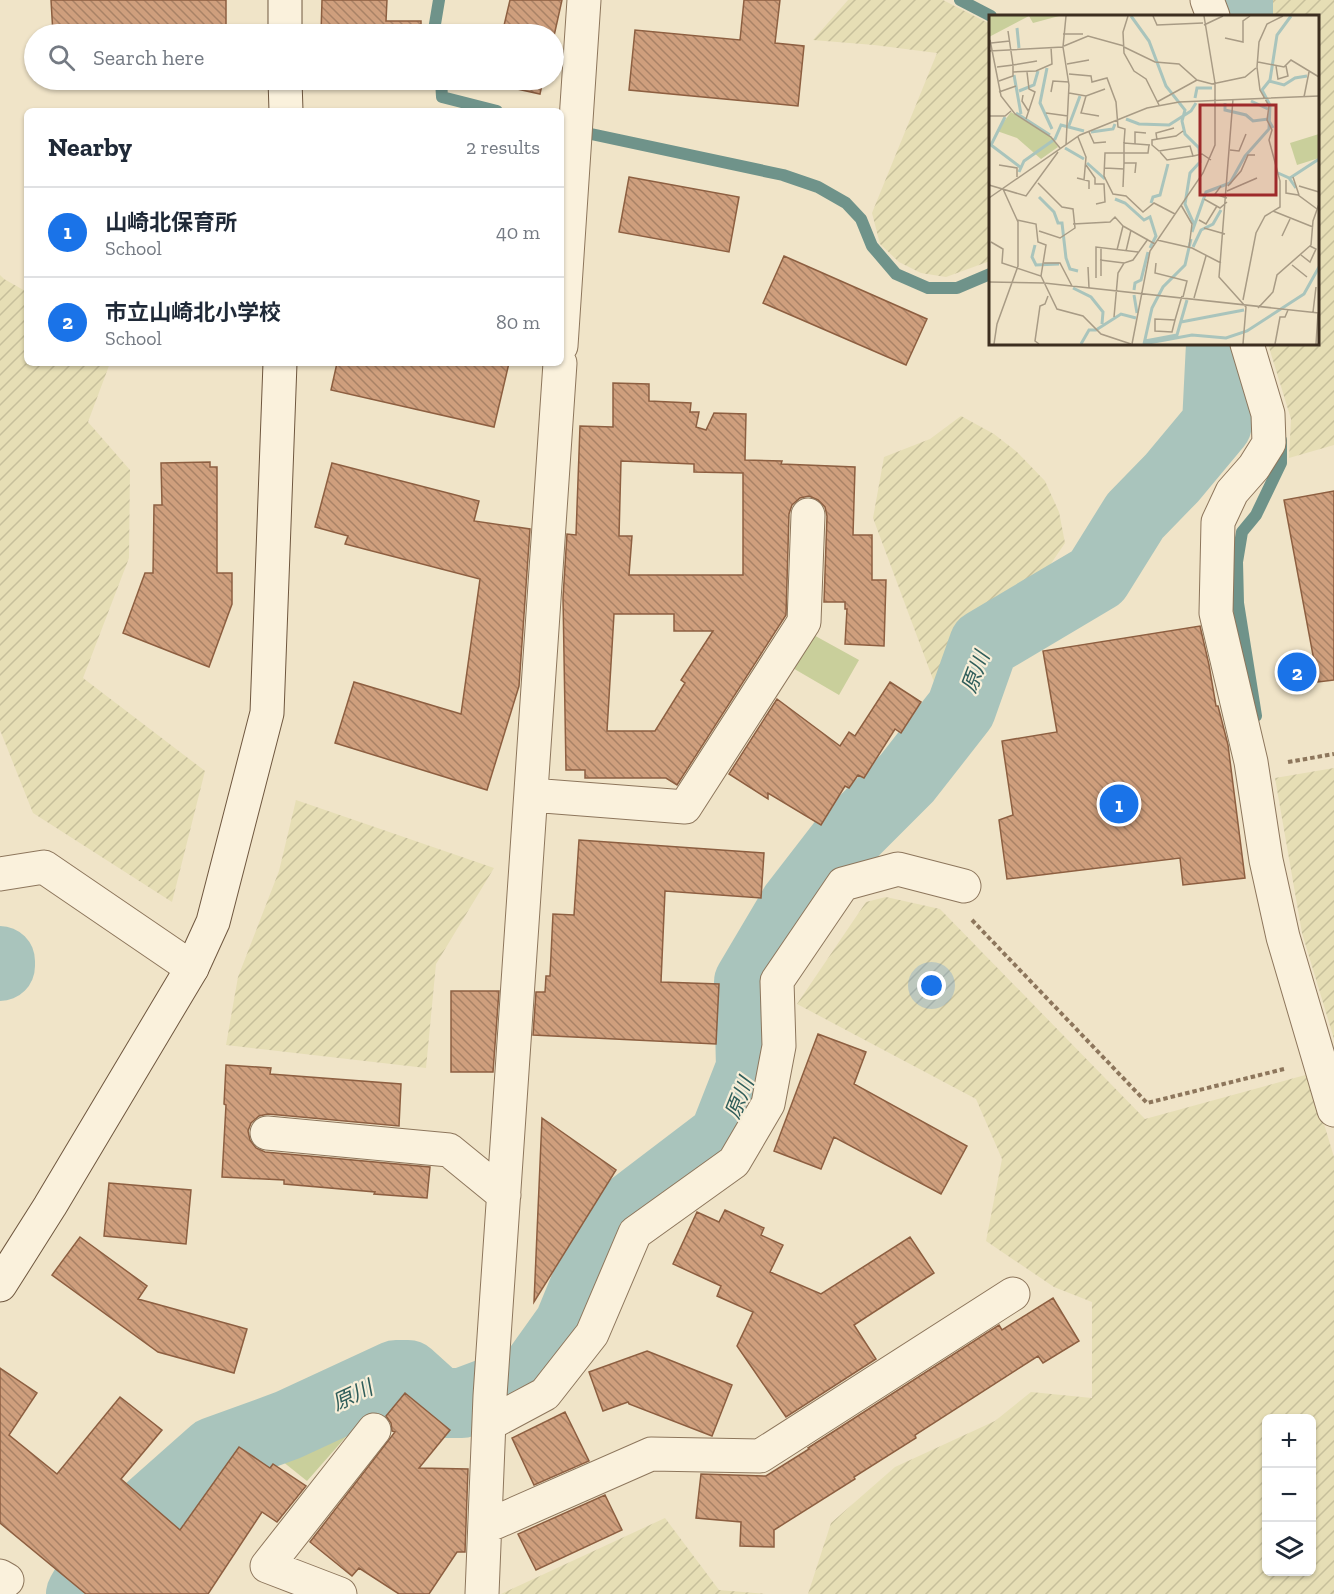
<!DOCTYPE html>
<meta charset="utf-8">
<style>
:root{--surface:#fff;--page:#f6f6f7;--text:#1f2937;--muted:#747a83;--line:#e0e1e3;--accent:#1a73e8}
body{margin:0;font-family:"Zilla Slab","Noto Sans JP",serif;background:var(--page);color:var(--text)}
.controls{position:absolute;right:18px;bottom:18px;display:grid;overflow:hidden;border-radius:9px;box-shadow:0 2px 4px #0004}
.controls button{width:54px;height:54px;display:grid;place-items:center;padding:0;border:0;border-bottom:2px solid var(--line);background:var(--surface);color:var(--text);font:30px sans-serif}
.you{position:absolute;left:932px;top:986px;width:21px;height:21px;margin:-15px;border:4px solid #fff;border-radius:50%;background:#1a73e8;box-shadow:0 0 0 9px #1a73e833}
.badge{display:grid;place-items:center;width:39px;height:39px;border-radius:50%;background:var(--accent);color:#fff;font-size:20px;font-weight:700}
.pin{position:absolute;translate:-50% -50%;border:3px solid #fff;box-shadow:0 2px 6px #0006}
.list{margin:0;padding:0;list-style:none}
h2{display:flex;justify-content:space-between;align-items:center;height:78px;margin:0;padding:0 24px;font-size:26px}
h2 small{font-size:20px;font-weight:400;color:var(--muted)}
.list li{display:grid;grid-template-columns:39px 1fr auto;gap:18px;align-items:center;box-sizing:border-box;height:90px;padding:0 24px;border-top:2px solid var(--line)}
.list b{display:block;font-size:22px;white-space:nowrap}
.list p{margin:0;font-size:20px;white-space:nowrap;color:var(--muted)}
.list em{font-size:20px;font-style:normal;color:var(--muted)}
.icon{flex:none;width:33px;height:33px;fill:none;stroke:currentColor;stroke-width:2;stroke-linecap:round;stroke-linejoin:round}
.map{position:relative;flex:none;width:1334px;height:1594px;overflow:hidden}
.search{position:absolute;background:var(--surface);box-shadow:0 2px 4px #0004;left:24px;top:24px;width:540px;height:66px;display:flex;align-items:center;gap:15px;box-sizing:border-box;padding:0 21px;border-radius:33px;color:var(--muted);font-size:22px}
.panel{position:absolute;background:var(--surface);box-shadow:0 2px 4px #0004;left:24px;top:108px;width:540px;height:258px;border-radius:9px}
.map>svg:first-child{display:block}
.farmland{fill:url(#farmland-furrows);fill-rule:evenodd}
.park{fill:#c9cf9b}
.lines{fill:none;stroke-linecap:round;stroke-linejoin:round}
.stream{stroke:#6f938a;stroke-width:12}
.river{stroke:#a9c4bc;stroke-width:70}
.building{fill:url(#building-back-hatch);stroke:#8d5f41;stroke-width:1.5;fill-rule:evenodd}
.street-casing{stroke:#8d765c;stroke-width:35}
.secondary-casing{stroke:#6f573f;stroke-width:35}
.path{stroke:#8d765c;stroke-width:4;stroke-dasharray:4.5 3;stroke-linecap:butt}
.street{stroke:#faf1dc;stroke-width:33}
.secondary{stroke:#faf1dc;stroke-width:33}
.labels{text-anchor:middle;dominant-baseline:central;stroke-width:4.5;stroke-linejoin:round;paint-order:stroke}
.water-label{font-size:21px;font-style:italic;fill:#2f5d5a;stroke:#f7eed8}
.inset-river{fill:none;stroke:#a9c4bc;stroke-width:3}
.inset-road{fill:none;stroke:#a89b85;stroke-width:1.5}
.view{fill:#9e2a2b;fill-opacity:0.15;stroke:#9e2a2b;stroke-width:3}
.inset-edge{fill:none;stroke:#3d2e20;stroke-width:3}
</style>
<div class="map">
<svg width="1334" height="1594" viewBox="0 0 1334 1594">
<defs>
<pattern id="farmland-furrows" width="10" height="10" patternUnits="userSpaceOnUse" patternTransform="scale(1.5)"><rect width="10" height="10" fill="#e6deb5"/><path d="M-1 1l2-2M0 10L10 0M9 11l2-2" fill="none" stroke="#c6bf9b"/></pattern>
<pattern id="building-back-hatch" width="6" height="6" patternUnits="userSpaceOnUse" patternTransform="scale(1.5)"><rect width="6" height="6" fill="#cf9f7d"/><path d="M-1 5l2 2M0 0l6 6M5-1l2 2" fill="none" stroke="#a98266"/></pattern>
</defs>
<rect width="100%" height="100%" fill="#f0e4c8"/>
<path class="farmland" d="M 848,0 L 943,0 L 990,24 L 990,261 L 946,277 L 921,273 L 899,262 L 880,244 L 872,213 L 937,53 L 874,45 L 813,40 Z
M 1247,0 L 1334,0 L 1334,445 L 1289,458 L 1291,419 L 1268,344 L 1318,344 L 1318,16 L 1246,16 Z
M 0,275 L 4,279 L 27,292 L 27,363 L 110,363 L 88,422 L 130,470 L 129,558 L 83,678 L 205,771 L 172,902 L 33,813 L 0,730 Z
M 961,416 L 994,434 L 1017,452 L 1045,481 L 1059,512 L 1065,543 L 1033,590 L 970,628 L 940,698 L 873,518 L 884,457 L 930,439 Z
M 1334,768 L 1334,1039 L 1302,933 L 1275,778 Z
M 296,800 L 494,868 L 436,964 L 426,1068 L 226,1045 L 238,977 L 279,871 Z
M 886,897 L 940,909 L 1145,1119 L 1309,1074 L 1334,1157 L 1334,1594 L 808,1594 L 831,1523 L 895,1467 L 995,1421 L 1031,1392 L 1092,1398 L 1092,1302 L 1054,1287 L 986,1241 L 1002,1159 L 976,1099 L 797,1004 L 866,902 ZM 1266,1418 L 1312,1418 L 1312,1572 L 1266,1572 Z
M 665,1518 L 719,1590 L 766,1594 L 501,1594 Z"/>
<path class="park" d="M 810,633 L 859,660 L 839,695 L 791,667 Z
M 374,1405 L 307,1481 L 267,1449 Z"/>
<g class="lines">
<path class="stream" d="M 960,0 L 991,16
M 436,34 L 435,24 L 439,0
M 441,80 L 442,97 L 497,111
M 577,131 L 783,175 L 818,187 L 846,203 L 861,219 L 872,246 L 896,274 L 928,288 L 957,288 L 990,274
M 1256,716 L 1238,603 L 1237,562 L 1242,532 L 1256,515 L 1281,463 L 1281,440"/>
<path class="river" d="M 1238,16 L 1238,0
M 0,961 L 0,966
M 81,1594 L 109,1545 L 214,1452 L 288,1425 L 396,1375 L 408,1375 L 439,1403 L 462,1403 L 532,1377 L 569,1325 L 611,1223 L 724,1137 L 751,1068 L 749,982 L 794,906 L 845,840 L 907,778 L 961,709 L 984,644 L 1097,577 L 1135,516 L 1172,478 L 1217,424 L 1221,344"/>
</g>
<path class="building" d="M 51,0 L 226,0 L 226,34 L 53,34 Z
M 322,0 L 387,0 L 386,21 L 421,21 L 421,34 L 321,34 Z
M 510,0 L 562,0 L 554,36 L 554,34 L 502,34 Z
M 744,0 L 780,0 L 775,43 L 804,46 L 798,106 L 629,90 L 635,30 L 740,40 Z
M 389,80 L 420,80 L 420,86 L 389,85 Z
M 491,80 L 543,80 L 540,94 L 490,83 Z
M 629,177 L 739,197 L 729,252 L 619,232 Z
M 784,256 L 927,319 L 906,365 L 763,303 Z
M 337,363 L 509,363 L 494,427 L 331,390 Z
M 613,383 L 649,384 L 649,401 L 691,403 L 690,412 L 699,412 L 696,427 L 706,430 L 714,413 L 746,414 L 745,460 L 782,461 L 781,464 L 855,467 L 853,535 L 872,535 L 872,580 L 886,580 L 884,646 L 845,644 L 847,609 L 845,609 L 845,602 L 824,602 L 827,516 L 825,507 L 818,500 L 809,496 L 800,498 L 792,505 L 789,514 L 786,615 L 677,785 L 666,778 L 585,778 L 585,770 L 566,770 L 563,598 L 567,534 L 576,535 L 580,426 L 613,427 ZM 621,461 L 694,464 L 694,472 L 743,473 L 743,575 L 629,575 L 632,536 L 619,536 ZM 614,614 L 674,614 L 674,631 L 713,631 L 681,680 L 685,683 L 655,731 L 607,731 Z
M 210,462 L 210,467 L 217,467 L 217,573 L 232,573 L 232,604 L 209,667 L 123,633 L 145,573 L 153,573 L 154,505 L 162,505 L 161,463 Z
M 332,463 L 479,501 L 474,521 L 530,529 L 519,686 L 487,790 L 335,743 L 354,682 L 461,714 L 480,579 L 345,544 L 348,536 L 315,527 Z
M 1334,491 L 1334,680 L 1318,682 L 1284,500 Z
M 1200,626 L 1209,665 L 1216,706 L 1218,706 L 1228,745 L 1245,878 L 1183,885 L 1180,858 L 1007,879 L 999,820 L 1013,815 L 1002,741 L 1057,732 L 1043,651 Z
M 890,682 L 921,702 L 901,733 L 895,729 L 864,778 L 858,775 L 849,788 L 845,786 L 821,825 L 768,793 L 768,799 L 729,774 L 777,699 L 840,746 L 849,732 L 855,736 Z
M 579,840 L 764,853 L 761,898 L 665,891 L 661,982 L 719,984 L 716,1044 L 533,1035 L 536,992 L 545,992 L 546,976 L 550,976 L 553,914 L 574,915 Z
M 451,991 L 499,991 L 493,1072 L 451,1072 Z
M 818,1034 L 866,1052 L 854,1084 L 967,1146 L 941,1194 L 834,1137 L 821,1169 L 774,1151 Z
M 226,1065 L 271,1068 L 270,1074 L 401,1084 L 399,1126 L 268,1114 L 259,1116 L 251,1123 L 248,1131 L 250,1140 L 256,1148 L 265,1152 L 430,1167 L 427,1198 L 374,1194 L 375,1192 L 284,1184 L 284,1180 L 222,1177 L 226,1105 L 224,1104 Z
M 542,1118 L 616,1170 L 534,1302 Z
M 109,1183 L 191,1190 L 186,1244 L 104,1236 Z
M 725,1210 L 764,1228 L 761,1235 L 783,1245 L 770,1272 L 821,1294 L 910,1237 L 934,1273 L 854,1325 L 876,1359 L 786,1417 L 737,1346 L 753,1312 L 717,1296 L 721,1286 L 673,1264 L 697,1212 L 719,1222 Z
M 80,1237 L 147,1286 L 138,1299 L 247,1329 L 234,1373 L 158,1352 L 52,1275 Z
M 1053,1298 L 1079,1341 L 1043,1363 L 1038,1356 L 915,1435 L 916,1438 L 854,1477 L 855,1479 L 774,1530 L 774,1547 L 740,1546 L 741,1522 L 696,1518 L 701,1474 L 766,1476 L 809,1449 L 808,1448 L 999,1325 L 1002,1330 Z
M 647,1351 L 732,1385 L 712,1436 L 629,1404 L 628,1402 L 603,1411 L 589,1372 Z
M 0,1368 L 37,1393 L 9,1435 L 57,1474 L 120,1397 L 162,1430 L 121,1479 L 180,1530 L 239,1447 L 270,1468 L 273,1464 L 306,1486 L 277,1522 L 262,1512 L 208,1594 L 86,1594 L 0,1523 Z
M 405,1393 L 450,1430 L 419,1468 L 468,1469 L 465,1552 L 457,1552 L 429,1594 L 399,1594 L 359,1568 L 352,1576 L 310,1542 L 395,1432 L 392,1431 L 391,1423 L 386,1416 Z
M 565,1412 L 589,1461 L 534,1485 L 512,1438 Z
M 605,1495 L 622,1530 L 536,1570 L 518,1534 Z"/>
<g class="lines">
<g class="street-casing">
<path id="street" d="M 1207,0 L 1213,16
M 1247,344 L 1268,414 L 1269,443 L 1254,467 L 1232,492 L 1218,522 L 1216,613 L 1251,762 L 1266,860 L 1283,937 L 1334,1110
M 561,346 L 584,0
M 531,795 L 685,807 L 804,622 L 808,515
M 0,874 L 44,867 L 192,968
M 267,1133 L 449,1150 L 504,1195
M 489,1424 L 545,1394 L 592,1334 L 635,1233 L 734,1162 L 768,1104 L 779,1046 L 777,981 L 843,884 L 898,869 L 964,886
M 485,1527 L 651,1454 L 760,1456 L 1013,1294
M 0,1576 L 7,1580
M 340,1594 L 267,1566 L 374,1430
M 482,1594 L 490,1396 L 560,363"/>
</g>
<g class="secondary-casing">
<path id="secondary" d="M 285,0 L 285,34
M 285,80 L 286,111
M 0,1285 L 50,1206 L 192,968 L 213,922 L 267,713 L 280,363"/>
</g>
<path class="path" d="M 1288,762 L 1334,754
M 972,920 L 1147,1103 L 1284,1069"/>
<use href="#street" class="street"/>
<use href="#secondary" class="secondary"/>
</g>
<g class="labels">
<g class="water-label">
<text transform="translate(975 672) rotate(-69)">原川</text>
<text transform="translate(739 1098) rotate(-68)">原川</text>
<text transform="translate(352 1395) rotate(-25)">原川</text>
</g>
</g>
<g transform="translate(989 15)">
<rect width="330" height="330" fill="#f0e4c8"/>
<path d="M 22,97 L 62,122 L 69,132 L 52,144 L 28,123 L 8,116 Z" fill="#c9cf9b"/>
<path d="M 0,1 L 70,1 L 44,8 L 40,1 L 0,22 Z" fill="#c9cf9b"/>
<path d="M 330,119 L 330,143 L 308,150 L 301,128 Z" fill="#c9cf9b"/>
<path class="inset-river" d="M 142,1 L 160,26 L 177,71 L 196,95 L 193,106 L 196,119 L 210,133 L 211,147 L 201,158 L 196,189 L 205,209M 28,13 L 30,33M 58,53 L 51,88 L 63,114M 25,60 L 32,99M 280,66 L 295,70 L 306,63 L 318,61M 30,76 L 45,70 L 49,56M 206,83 L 208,73 L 223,73M 262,86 L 279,94M 236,88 L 236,95 L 257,100 L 264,106 L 279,104 L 284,113M 27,98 L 61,120M 16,102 L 2,130 L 31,152M 137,104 L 150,109 L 180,110 L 202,96 L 207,88M 79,113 L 91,81M 102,117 L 124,114 L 126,109M 76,133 L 95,144M 98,148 L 116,164M 30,157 L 35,146 L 66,124 L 72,110 L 95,116M 289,158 L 300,163 L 307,173M 301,163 L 330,144M 50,182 L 65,197 L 69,208 L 73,208 L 77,243 L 81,254 L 89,256M 126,184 L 136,188 L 155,205 L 161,202 L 167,221 L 161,233M 162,188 L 164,182 L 171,180 L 179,149M 203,217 L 217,177 L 241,168 L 256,141 L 280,114 L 281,90 L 273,75 L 281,65 L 288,20 L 302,1M 46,230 L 43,242 L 47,250 L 70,249M 204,232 L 212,215 L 224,209 L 232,195M 84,273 L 102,282 L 114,297 L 113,309M 145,275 L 146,268 L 152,265 L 159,237M 145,280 L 148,298M 192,307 L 255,295M 156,326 L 188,320 L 198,285M 92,329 L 100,315 L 107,315 L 132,299 L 147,303M 154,329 L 203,320 L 237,323 L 258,316 L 315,279 L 330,252M 155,329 L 163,293 L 174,272 L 196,250 L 202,224"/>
<path class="inset-road" d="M 77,1 L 74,32 L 80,70 L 77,130M 139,1 L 134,17 L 135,38 L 145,56 L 157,64 L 170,90M 164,1 L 168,10 L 214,8M 215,10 L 234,1M 74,19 L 94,19M 236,23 L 254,27 L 254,6 L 261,1M 1,25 L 12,81 L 26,99 L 62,122 L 71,133M 2,28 L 21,26M 75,31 L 99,21 L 135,31M 135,32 L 166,47 L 190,49 L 208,65 L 223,69 L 256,62 L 267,53M 0,36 L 74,32M 269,47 L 295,52 L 302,45 L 330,62M 78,49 L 100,45M 287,51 L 289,64 L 299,61 L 297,51M 8,52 L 24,50 L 19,16M 24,57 L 47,56 L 63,49 L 62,32M 80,59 L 102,61 L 103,67 L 118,63 L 127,87 L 129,112 L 136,114 L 135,128M 10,66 L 24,61 L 24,50 L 48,46M 10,77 L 27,71M 62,77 L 64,66 L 80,67M 80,78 L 97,81 L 116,74M 34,80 L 33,86 L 40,97M 97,81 L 92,98 L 110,101M 315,82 L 320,57M 244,84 L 230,262 L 257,292 L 254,329M 168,87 L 208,65M 57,98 L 79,101M 0,101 L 16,101 L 22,96M 37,104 L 46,77 L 40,74 L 38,57M 194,116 L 187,121 L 163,125 L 163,130 L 170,136 L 201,131 L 204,141 L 213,139 L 222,145M 100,117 L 105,128 L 117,127M 89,122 L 97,142 L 95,165M 168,125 L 167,118 L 185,113M 146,129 L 146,117 L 157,118M 160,130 L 159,138 L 116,138 L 115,161 L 124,179 L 137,181 L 154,197 L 165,188 L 186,199M 241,135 L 250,136 L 257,119M 171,137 L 178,145 L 204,141M 10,150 L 28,153 L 28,162M 97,150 L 106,163 L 106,169 L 115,169 L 116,187 L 107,189M 116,153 L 135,154M 146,158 L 147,148 L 135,148 L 135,128 L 161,130M 304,162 L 310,180M 88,163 L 100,166 L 100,174M 297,165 L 297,178 L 309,180 L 328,194M 49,168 L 73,192 L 84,194 L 86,213 L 71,223 L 50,216M 0,170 L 37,181 L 69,137M 232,171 L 226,179 L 238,183M 239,171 L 252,156 L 259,140 L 266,140M 310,171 L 330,177M 134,172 L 135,148M 238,176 L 268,163M 0,183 L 91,120 L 158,93 L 190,87 L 330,81M 215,184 L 231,193 L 238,187M 192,190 L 203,209 L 200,232M 284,196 L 324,212M 28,205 L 47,209 L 49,227 L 57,230 L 52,261M 210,205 L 217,209 L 228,191M 84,209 L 121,207 L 126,202 L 134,211M 215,213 L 236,219M 293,221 L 301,204M 168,225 L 203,233 L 232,248M 2,227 L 14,234 L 13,248 L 52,261 L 68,294 L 94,301 L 112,319 L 142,329M 128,235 L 134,211 L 166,229M 137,236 L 142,215M 312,240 L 321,247 L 327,234 L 321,231M 111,245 L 135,248M 55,248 L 71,248 L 83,271M 167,248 L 166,258 L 198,266 L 194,282M 303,250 L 318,262M 99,252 L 100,273M 112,261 L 112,233M 107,263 L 107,232 L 149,237M 0,267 L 55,268 L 330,298M 205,283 L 217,241M 254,285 L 267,218 L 276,201 L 291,192 L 291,166 L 280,125 L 283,115 L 278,105 L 280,91 L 271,75 L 268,52 L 270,27 L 278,9 L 294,1M 269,293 L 284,277 L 288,260 L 322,230 L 324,206 L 330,189M 324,297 L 327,272M 125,302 L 129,258 L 135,248 L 144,245 L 159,224M 186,305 L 166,304 L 166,316 L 183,317 L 186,305 L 193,281M 5,329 L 8,309 L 29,251 L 29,207 L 14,174M 50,329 L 46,326 L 51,291 L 56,289 L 59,281M 143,329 L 161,236 L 214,158 L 226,130 L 226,68 L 215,1M 286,329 L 291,302 L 296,302 L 299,295M 327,329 L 329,298"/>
<path class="view" d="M 211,90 L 287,90 L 287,180 L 211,180 Z"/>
<rect width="330" height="330" class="inset-edge"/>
</g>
</svg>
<div class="controls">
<button>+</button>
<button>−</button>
<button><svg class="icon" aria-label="layers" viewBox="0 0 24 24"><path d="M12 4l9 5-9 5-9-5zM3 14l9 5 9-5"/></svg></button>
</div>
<div class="you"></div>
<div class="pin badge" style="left:1119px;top:804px">1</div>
<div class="pin badge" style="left:1297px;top:672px">2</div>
<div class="search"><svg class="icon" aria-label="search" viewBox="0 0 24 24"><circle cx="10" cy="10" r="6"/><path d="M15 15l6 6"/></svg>Search here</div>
<section class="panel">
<h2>Nearby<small>2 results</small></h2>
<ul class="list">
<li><span class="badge">1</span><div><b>山崎北保育所</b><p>School</p></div><em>40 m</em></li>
<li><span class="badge">2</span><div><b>市立山崎北小学校</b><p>School</p></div><em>80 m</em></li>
</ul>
</section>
</div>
